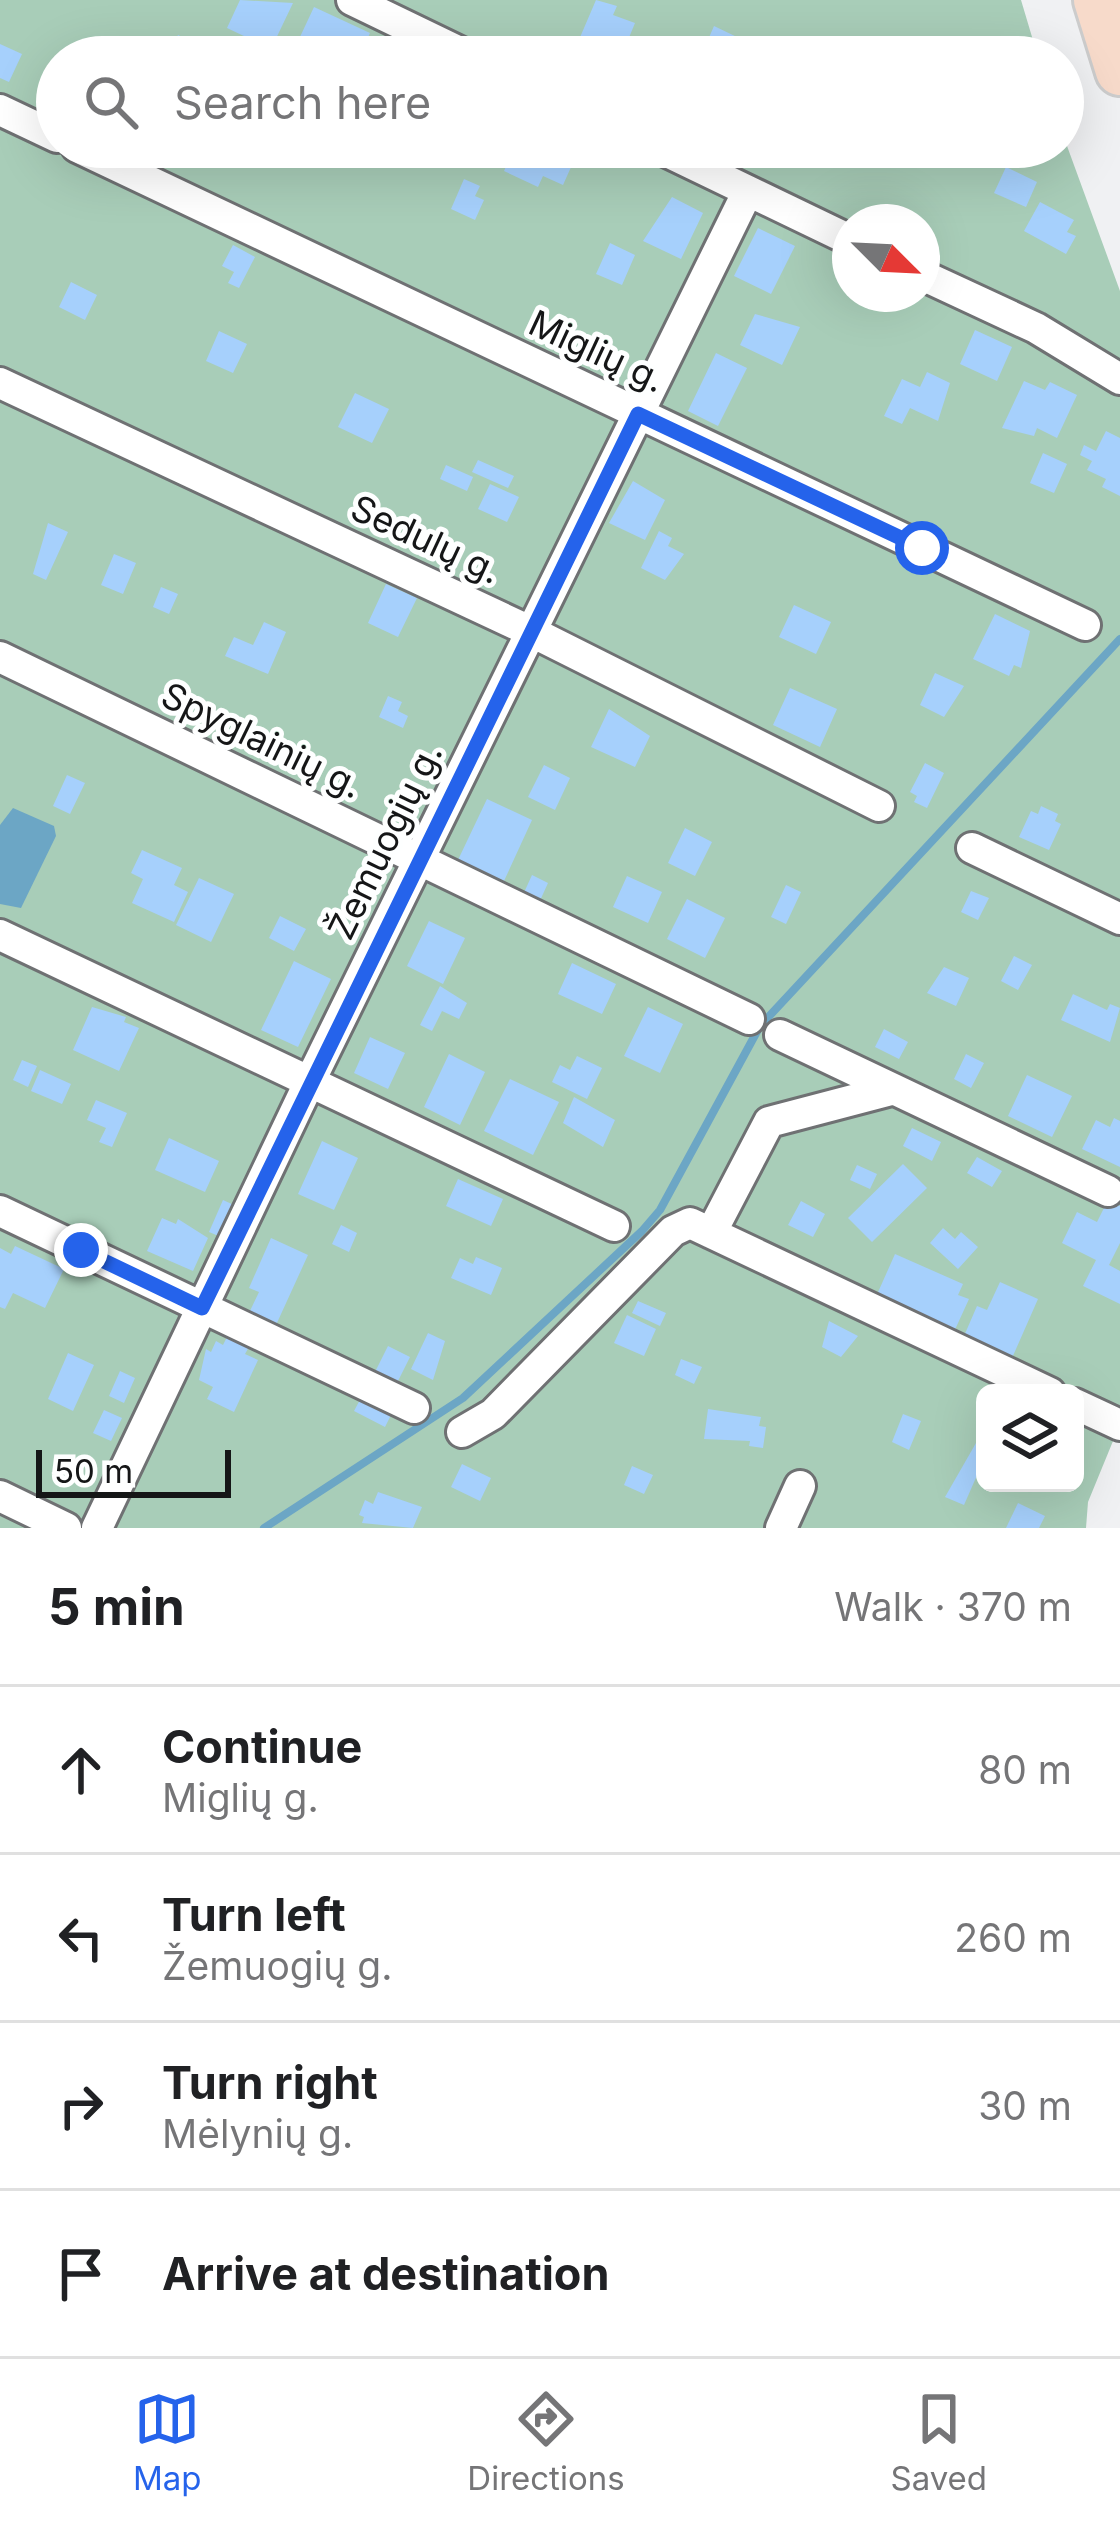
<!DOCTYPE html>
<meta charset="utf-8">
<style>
:root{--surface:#fff;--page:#f6f6f6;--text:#202124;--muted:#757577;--line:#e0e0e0;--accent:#2563eb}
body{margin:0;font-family:Inter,sans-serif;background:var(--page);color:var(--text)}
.controls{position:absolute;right:36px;bottom:36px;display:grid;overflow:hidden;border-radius:18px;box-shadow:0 12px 48px #0002}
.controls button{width:108px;height:108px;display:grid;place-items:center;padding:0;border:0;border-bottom:3px solid var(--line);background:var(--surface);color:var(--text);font:60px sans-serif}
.compass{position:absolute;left:832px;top:204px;width:108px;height:108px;border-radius:50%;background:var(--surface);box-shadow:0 12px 48px #0002;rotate:114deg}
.scale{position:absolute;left:36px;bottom:30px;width:195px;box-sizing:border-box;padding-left:12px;border:6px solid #151617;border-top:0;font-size:33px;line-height:42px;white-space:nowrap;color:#151617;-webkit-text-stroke:9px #feffff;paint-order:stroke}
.stop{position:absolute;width:36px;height:36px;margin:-27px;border:9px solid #2563eb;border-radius:50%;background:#fff}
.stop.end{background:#2563eb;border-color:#fff;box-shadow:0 3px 12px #0008}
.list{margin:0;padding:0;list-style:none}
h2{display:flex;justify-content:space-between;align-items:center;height:156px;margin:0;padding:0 48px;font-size:51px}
h2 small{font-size:39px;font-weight:400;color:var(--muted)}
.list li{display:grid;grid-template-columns:78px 1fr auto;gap:36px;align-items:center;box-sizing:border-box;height:168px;padding:0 48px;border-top:3px solid var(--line)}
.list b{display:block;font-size:45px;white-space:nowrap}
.list p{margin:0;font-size:39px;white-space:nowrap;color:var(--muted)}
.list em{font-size:39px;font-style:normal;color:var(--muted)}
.icon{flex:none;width:66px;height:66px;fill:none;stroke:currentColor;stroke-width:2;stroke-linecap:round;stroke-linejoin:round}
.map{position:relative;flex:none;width:1120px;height:1528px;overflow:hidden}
.search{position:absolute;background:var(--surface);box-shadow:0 12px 48px #0002;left:36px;right:36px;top:36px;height:132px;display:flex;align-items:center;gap:30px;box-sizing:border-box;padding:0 42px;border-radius:66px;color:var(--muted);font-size:45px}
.sheet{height:828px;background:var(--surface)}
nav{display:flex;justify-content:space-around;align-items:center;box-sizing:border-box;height:168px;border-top:3px solid var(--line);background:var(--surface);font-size:33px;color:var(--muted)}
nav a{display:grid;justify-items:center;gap:6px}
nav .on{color:var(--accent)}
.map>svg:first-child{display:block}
.green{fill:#a8cdb8;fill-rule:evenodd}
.water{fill:#6ca6c5}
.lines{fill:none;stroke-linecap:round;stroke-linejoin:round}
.stream{stroke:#6ca6c5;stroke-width:8}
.building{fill:#a6d0fc}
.street-casing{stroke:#6f7173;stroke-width:36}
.primary-casing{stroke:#ccc;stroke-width:54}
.street{stroke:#fff;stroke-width:30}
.primary{stroke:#f7daca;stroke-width:48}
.route{stroke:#2563eb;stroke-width:15}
.labels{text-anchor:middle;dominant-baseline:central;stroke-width:10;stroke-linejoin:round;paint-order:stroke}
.street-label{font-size:36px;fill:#151617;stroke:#feffff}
</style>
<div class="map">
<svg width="1120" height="1528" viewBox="0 0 1120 1528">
<rect width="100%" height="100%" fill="#f0f1f3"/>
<path class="green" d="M 0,0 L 1021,0 L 1038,57 L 57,57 L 57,147 L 1063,147 L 1063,135 L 1120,291 L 1120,1424 L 1088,1502 L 1086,1528 L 0,1528 ZM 850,222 L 922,222 L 922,294 L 850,294 ZM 985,1393 L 1075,1393 L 1075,1483 L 985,1483 Z"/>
<path class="water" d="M 13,808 L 54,826 L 56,836 L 21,908 L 0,904 L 0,825 Z"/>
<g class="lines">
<path class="stream" d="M 264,1528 L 463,1398 L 642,1231 L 660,1210 L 760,1026 L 1120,639"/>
</g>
<path class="building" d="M 240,0 L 293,3 L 271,49 L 227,28 Z
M 596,0 L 617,6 L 613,15 L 635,23 L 621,57 L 578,42 Z
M 314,7 L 370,33 L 359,57 L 292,54 Z
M 714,26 L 739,38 L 731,57 L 704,49 Z
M 178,35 L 213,52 L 210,57 L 168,57 Z
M 0,44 L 22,54 L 9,82 L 0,78 Z
M 515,147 L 557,147 L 576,156 L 563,185 L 543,176 L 538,187 L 504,171 Z
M 1006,167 L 1037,182 L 1026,207 L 994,193 Z
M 464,179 L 480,186 L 475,196 L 484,200 L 475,220 L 451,209 Z
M 672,197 L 703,213 L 681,259 L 643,241 Z
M 1040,202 L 1074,220 L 1067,232 L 1076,236 L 1066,254 L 1024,231 Z
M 758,228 L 795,246 L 771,294 L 734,276 Z
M 610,243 L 635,255 L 622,285 L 596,274 Z
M 233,245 L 255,257 L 239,288 L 228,283 L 234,272 L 222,266 Z
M 71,282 L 97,295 L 85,320 L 59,307 Z
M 755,314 L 800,327 L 782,365 L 740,345 Z
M 975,330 L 1012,347 L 997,381 L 960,364 Z
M 219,331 L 247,344 L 233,373 L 206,361 Z
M 716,353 L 747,368 L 718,426 L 688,411 Z
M 927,372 L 950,383 L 938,421 L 910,408 L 902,424 L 884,416 L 902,379 L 920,387 Z
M 1024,381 L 1045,390 L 1050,382 L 1077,395 L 1057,438 L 1037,428 L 1034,436 L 1002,428 Z
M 355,393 L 389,409 L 372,443 L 338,427 Z
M 1106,431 L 1120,438 L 1120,496 L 1102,487 L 1106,479 L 1087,470 L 1092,461 L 1080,455 L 1084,445 L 1096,451 Z
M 1043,453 L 1067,464 L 1054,493 L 1030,483 Z
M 478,460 L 514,476 L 508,488 L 472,472 Z
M 446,465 L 473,477 L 467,491 L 440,479 Z
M 633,481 L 665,500 L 645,540 L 609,523 Z
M 490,484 L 519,497 L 507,522 L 478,509 Z
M 48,523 L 68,532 L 46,580 L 33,574 Z
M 659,531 L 672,538 L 668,546 L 684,554 L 665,580 L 641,568 Z
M 114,554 L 136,563 L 123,594 L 101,585 Z
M 386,584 L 417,598 L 398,637 L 368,623 Z
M 161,587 L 178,594 L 169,614 L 153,607 Z
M 794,605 L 831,622 L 816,654 L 779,637 Z
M 995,614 L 1030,631 L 1021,668 L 1014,665 L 1009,676 L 973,659 Z
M 264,622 L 286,632 L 268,674 L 225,656 L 234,637 L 253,645 Z
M 935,673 L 964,686 L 944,717 L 920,705 Z
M 790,688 L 837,709 L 820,747 L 773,725 Z
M 388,696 L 402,702 L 398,711 L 408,716 L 403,728 L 379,717 Z
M 609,709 L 650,736 L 635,767 L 591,747 Z
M 925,763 L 944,773 L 927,808 L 914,802 L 917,796 L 910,792 Z
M 544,765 L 570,778 L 555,810 L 528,797 Z
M 67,775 L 85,783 L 70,814 L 53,806 Z
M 487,799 L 532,820 L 504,881 L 458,860 Z
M 1041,806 L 1058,814 L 1055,821 L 1061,824 L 1049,850 L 1019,837 L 1031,811 L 1038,814 Z
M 685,828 L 712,842 L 695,876 L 668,863 Z
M 142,850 L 182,868 L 174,885 L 188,892 L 174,922 L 132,903 L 143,879 L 131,873 Z
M 532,875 L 548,883 L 538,905 L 522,897 Z
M 627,876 L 662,892 L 648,923 L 613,907 Z
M 199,878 L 234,894 L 211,942 L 176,925 Z
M 786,885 L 801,892 L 786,924 L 771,917 Z
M 971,891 L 989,898 L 978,920 L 961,912 Z
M 687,899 L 725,918 L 705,958 L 667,939 Z
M 280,916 L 306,929 L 294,951 L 269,938 Z
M 429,921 L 465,938 L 443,984 L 407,966 Z
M 1014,956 L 1032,965 L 1018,990 L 1001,981 Z
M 294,961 L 331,979 L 298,1047 L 261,1030 Z
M 572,963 L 616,984 L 602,1014 L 558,994 Z
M 944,967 L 969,978 L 956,1006 L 927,993 Z
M 440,986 L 467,1003 L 459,1019 L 442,1011 L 432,1031 L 420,1025 Z
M 1073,994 L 1107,1010 L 1110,1004 L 1120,1008 L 1110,1042 L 1061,1020 Z
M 92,1007 L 126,1017 L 124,1022 L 139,1028 L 119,1071 L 73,1050 Z
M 648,1007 L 683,1024 L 660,1073 L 624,1056 Z
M 884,1029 L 908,1042 L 899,1059 L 875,1047 Z
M 370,1037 L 405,1053 L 388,1089 L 354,1073 Z
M 449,1054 L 485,1072 L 460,1125 L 424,1107 Z
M 966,1054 L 984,1063 L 971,1088 L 954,1079 Z
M 577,1056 L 602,1068 L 587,1099 L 552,1082 L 560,1065 L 570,1070 Z
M 22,1060 L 37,1066 L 28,1087 L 13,1080 Z
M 40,1070 L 71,1084 L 62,1104 L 31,1091 Z
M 1027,1075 L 1072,1096 L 1052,1137 L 1008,1116 Z
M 510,1079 L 559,1102 L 533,1155 L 484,1131 Z
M 574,1097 L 615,1120 L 603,1147 L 563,1123 Z
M 96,1100 L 127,1113 L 112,1147 L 99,1142 L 106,1128 L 87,1120 Z
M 1114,1118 L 1120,1121 L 1120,1167 L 1082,1149 L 1096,1120 L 1110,1127 Z
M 912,1128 L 941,1142 L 932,1161 L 903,1146 Z
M 169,1138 L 219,1161 L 205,1192 L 155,1170 Z
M 322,1141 L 358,1158 L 334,1210 L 298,1194 Z
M 977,1157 L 1002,1171 L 992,1187 L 967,1173 Z
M 903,1164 L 927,1188 L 872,1242 L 848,1218 Z
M 857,1165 L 877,1174 L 870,1189 L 850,1180 Z
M 458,1179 L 503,1199 L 491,1226 L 446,1206 Z
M 223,1200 L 236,1206 L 221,1237 L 209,1232 Z
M 1108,1200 L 1120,1206 L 1120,1243 L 1109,1265 L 1120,1271 L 1120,1304 L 1083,1286 L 1096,1260 L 1062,1243 L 1077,1212 L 1097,1222 Z
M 801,1201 L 825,1214 L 813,1237 L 788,1225 Z
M 162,1218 L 176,1224 L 178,1219 L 208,1238 L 193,1271 L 147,1251 Z
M 341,1225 L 357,1233 L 349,1252 L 332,1244 Z
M 943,1228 L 955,1239 L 961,1232 L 978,1247 L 958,1269 L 930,1243 Z
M 271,1238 L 308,1255 L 276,1325 L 249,1313 L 259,1292 L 249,1288 Z
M 15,1246 L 64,1269 L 45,1308 L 13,1293 L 5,1309 L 0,1307 L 0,1248 L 11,1254 Z
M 895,1254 L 963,1284 L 958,1295 L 969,1299 L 953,1334 L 875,1299 Z
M 476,1257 L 502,1268 L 491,1295 L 451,1278 L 460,1258 L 473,1264 Z
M 1000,1282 L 1038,1299 L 1012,1358 L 964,1336 L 977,1306 L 987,1310 Z
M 638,1301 L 666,1313 L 660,1326 L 632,1313 Z
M 627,1315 L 656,1329 L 644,1356 L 614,1343 Z
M 829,1321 L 858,1336 L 841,1357 L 822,1347 Z
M 428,1333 L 445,1341 L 433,1380 L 411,1369 Z
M 227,1337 L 249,1347 L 245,1354 L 258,1360 L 234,1412 L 207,1399 L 213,1387 L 199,1380 L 206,1349 L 211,1352 L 216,1341 L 223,1345 Z
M 388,1346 L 410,1357 L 394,1389 L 372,1378 Z
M 68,1353 L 94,1365 L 73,1411 L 48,1399 Z
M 681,1359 L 702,1367 L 694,1384 L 675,1375 Z
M 120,1371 L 135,1378 L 124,1403 L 109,1396 Z
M 361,1398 L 392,1413 L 385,1427 L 354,1411 Z
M 708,1409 L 761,1417 L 759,1426 L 766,1427 L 763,1448 L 749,1446 L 750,1441 L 704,1439 Z
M 104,1410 L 122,1418 L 111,1441 L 93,1433 Z
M 903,1414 L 921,1421 L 909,1450 L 892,1442 Z
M 976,1443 L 985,1447 L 985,1457 L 964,1505 L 945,1497 Z
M 462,1464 L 491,1478 L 480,1501 L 451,1487 Z
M 632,1466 L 653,1475 L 644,1494 L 624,1485 Z
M 378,1492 L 422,1507 L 413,1528 L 362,1523 L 364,1517 L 359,1515 L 365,1500 L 373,1504 Z
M 1018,1503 L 1045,1516 L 1039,1528 L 1006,1528 Z"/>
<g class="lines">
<g class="street-casing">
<path id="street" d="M 352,0 L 470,57
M 0,110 L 57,137
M 77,147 L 1085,625
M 657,147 L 850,240
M 922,275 L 1036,328 L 1120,379
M 0,383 L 530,631 L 879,806
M 0,657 L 749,1019
M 972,848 L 1120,919
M 0,935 L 614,1226
M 780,1035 L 1108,1191
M 0,1211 L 414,1408
M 711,1233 L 769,1122 L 891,1090
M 1075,1404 L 1120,1425
M 462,1432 L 493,1414 L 673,1231 L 690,1223 L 1050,1393
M 0,1496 L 66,1528
M 97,1528 L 309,1083 L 748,191
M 781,1528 L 800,1486"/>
</g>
<g class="primary-casing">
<path id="primary" d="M 1098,0 L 1120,71"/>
</g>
<use href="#street" class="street"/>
<use href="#primary" class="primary"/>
</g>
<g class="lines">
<path class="route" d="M 81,1250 L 202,1308 L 638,414 L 922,548"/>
</g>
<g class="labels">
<g class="street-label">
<text transform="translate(597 351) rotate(25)">Miglių g.</text>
<text transform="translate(426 539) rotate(25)">Sedulų g.</text>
<text transform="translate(262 740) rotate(26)">Spyglainių g.</text>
<text transform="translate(385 841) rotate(-64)">Žemuogių g.</text>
</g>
</g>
</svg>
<div class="controls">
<button><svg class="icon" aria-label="layers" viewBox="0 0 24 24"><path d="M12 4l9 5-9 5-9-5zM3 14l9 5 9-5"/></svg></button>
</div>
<svg class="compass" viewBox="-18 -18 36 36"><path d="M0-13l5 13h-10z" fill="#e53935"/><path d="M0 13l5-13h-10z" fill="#757577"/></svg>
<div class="scale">50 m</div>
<div class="stop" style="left:922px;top:548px"></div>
<div class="stop end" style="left:81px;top:1250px"></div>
<div class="search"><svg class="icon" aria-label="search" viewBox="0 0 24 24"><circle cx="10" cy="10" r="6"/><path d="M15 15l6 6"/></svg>Search here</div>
</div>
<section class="sheet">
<h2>5 min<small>Walk · 370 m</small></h2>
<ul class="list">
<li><svg class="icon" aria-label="ahead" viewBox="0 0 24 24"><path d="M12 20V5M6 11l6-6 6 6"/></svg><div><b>Continue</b><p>Miglių g.</p></div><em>80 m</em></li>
<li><svg class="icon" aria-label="left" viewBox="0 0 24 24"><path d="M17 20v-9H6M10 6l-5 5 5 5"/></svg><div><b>Turn left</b><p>Žemuogių g.</p></div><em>260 m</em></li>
<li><svg class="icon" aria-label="right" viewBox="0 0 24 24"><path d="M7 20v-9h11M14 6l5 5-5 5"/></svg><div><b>Turn right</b><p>Mėlynių g.</p></div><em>30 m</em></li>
<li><svg class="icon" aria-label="arrive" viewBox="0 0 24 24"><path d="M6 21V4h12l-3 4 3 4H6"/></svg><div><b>Arrive at destination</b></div></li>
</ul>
</section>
<nav>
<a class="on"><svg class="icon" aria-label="map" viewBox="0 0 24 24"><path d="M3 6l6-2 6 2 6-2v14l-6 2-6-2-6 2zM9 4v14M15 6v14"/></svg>Map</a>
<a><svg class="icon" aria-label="directions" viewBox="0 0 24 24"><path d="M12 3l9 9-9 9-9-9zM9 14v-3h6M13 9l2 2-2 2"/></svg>Directions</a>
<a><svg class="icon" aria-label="saved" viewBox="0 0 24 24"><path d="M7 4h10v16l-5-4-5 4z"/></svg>Saved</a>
</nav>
